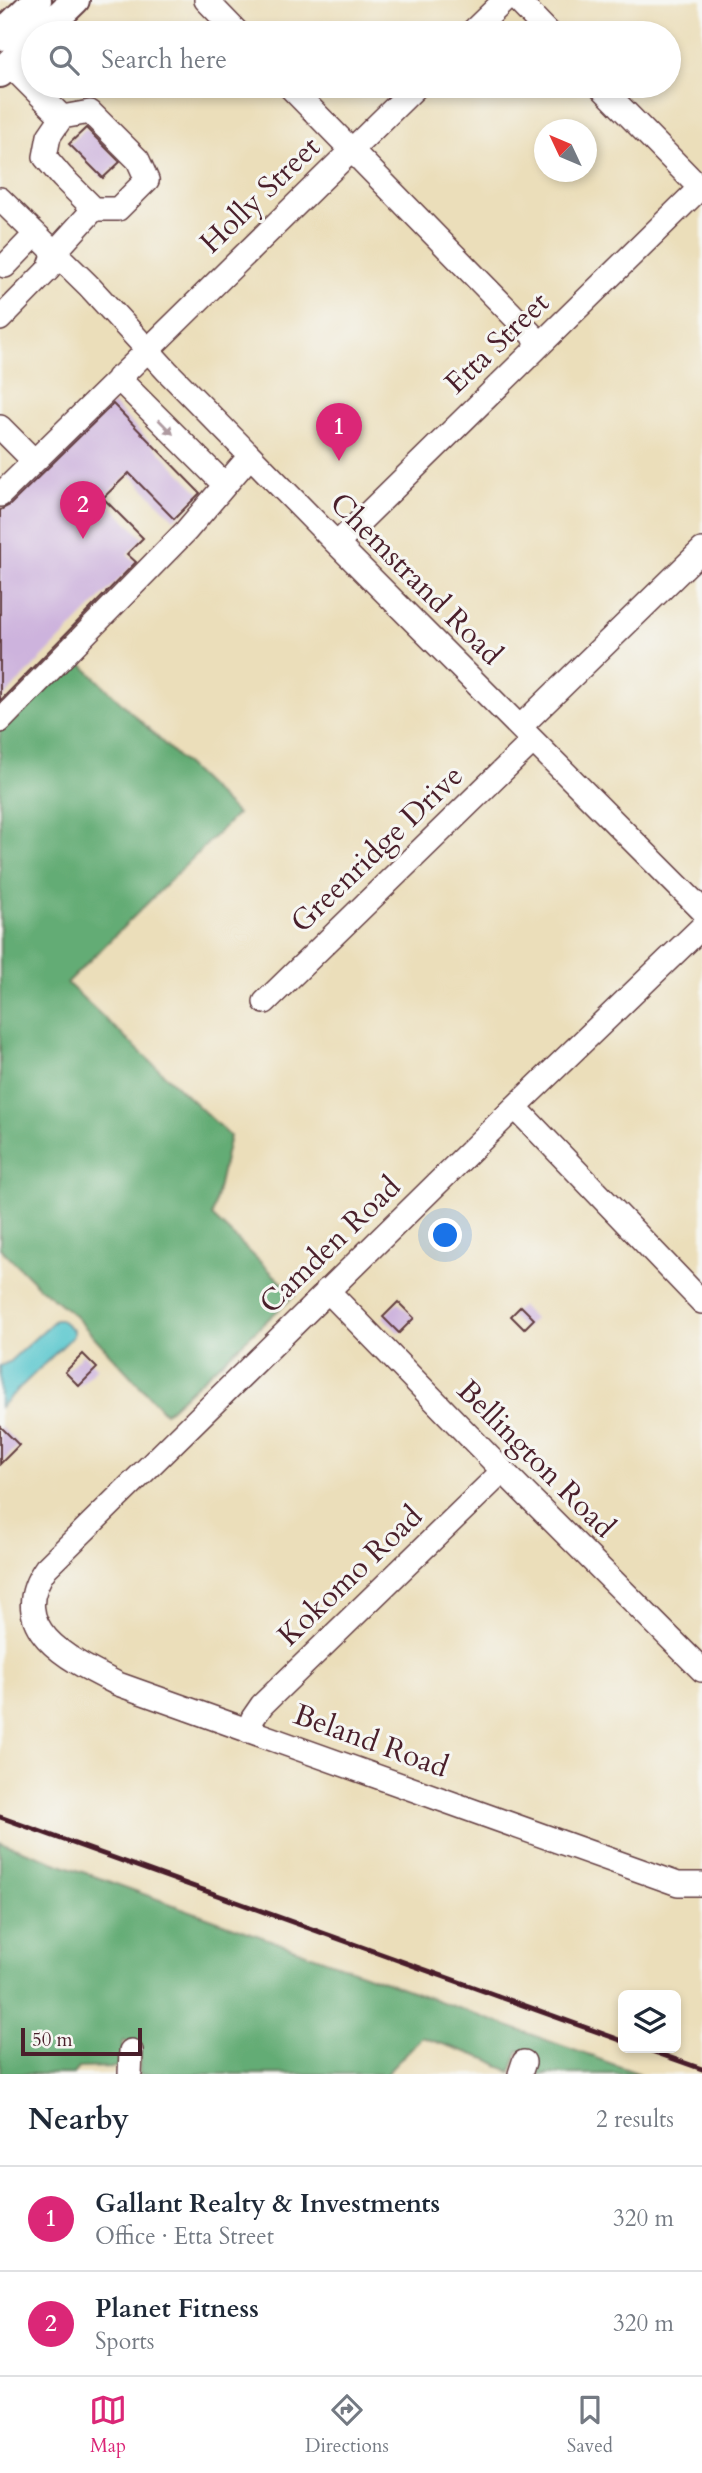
<!DOCTYPE html>
<meta charset="utf-8">
<style>
:root{--surface:#fff;--page:#f2f2f3;--text:#1f2937;--muted:#747a83;--line:#e0e1e3;--accent:#db2777}
body{margin:0;font-family:Cardo,serif;background:var(--page);color:var(--text)}
.controls{position:absolute;right:21px;bottom:21px;display:grid;overflow:hidden;border-radius:10px;box-shadow:0 4px 10px #0003}
.controls button{width:63px;height:63px;display:grid;place-items:center;padding:0;border:0;border-bottom:2px solid var(--line);background:var(--surface);color:var(--text);font:35px sans-serif}
.compass{position:absolute;left:534px;top:119px;width:63px;height:63px;border-radius:50%;background:var(--surface);box-shadow:0 4px 10px #0003;rotate:314deg}
.scale{position:absolute;left:21px;bottom:18px;width:121px;box-sizing:border-box;padding-left:7px;border:4px solid #4a1f2b;border-top:0;font-size:19px;line-height:24px;white-space:nowrap;color:#4a1f2b;-webkit-text-stroke:5px #f6f6f2;paint-order:stroke}
.you{position:absolute;left:446px;top:1236px;width:24px;height:24px;margin:-18px;border:5px solid #fff;border-radius:50%;background:#1a73e8;box-shadow:0 0 0 10px #1a73e833}
.badge{display:grid;place-items:center;width:46px;height:46px;border-radius:50%;background:var(--accent);color:#fff;font-size:23px;font-weight:700}
.pin{position:absolute;translate:-50% -58px;filter:drop-shadow(0 2px 4px #0008)}
.pin::after{content:'';position:absolute;top:37px;width:24px;height:21px;background:inherit;clip-path:polygon(0 0,100% 0,50% 100%)}
.list{margin:0;padding:0;list-style:none}
h2{display:flex;justify-content:space-between;align-items:center;height:91px;margin:0;padding:0 28px;font-size:30px}
h2 small{font-size:23px;font-weight:400;color:var(--muted)}
.list li{display:grid;grid-template-columns:46px 1fr auto;gap:21px;align-items:center;box-sizing:border-box;height:105px;padding:0 28px;border-top:2px solid var(--line)}
.list b{display:block;font-size:26px;white-space:nowrap}
.list p{margin:0;font-size:23px;white-space:nowrap;color:var(--muted)}
.list em{font-size:23px;font-style:normal;color:var(--muted)}
.icon{flex:none;width:38px;height:38px;fill:none;stroke:currentColor;stroke-width:2;stroke-linecap:round;stroke-linejoin:round}
.map{position:relative;flex:none;width:702px;height:2074px;overflow:hidden}
.search{position:absolute;background:var(--surface);box-shadow:0 4px 10px #0003;left:21px;right:21px;top:21px;height:77px;display:flex;align-items:center;gap:18px;box-sizing:border-box;padding:0 24px;border-radius:38px;color:var(--muted);font-size:26px}
.sheet{height:301px;background:var(--surface)}
nav{display:flex;justify-content:space-around;align-items:center;box-sizing:border-box;height:98px;border-top:2px solid var(--line);background:var(--surface);font-size:19px;color:var(--muted)}
nav a{display:grid;justify-items:center;gap:4px}
nav .on{color:var(--accent)}
.map>svg:first-child{display:block}
.forest{fill:#64ac74;stroke:#576650;stroke-width:2}
.water{fill:#5ac7ce;stroke:#52737c;stroke-width:2}
.lines{fill:none;stroke-linecap:round;stroke-linejoin:round}
.stream{stroke:#5ac7ce;stroke-width:5}
.building{fill:#cdb3dd}
.minor-casing{stroke:#623c40;stroke-width:26}
.major-casing{stroke:#623c40;stroke-width:32}
.minor{stroke:#fff;stroke-width:23}
.major{stroke:#fff;stroke-width:28}
.rail{stroke:#4a1f2b;stroke-width:5}
.oneway{fill:#ae9aa0}
.labels{text-anchor:middle;dominant-baseline:central;stroke-width:6;stroke-linejoin:round;paint-order:stroke}
.street-label{font-size:30px;fill:#4a1f2b;stroke:#f6f6f2}
</style>
<div class="map">
<svg width="702" height="2074" viewBox="0 0 702 2074">
<rect width="100%" height="100%" fill="#f6f6f2"/>
<filter id="ink" filterUnits="userSpaceOnUse"><feTurbulence type="fractalNoise" baseFrequency=".0143" numOctaves="2"/><feDisplacementMap in="SourceGraphic" scale="14" xChannelSelector="R" yChannelSelector="G"/><feConvolveMatrix kernelMatrix="1 2 1 2 8 2 1 2 1" color-interpolation-filters="sRGB"/></filter>
<filter id="wash" filterUnits="userSpaceOnUse"><feTurbulence type="fractalNoise" baseFrequency=".00686" numOctaves="4" result="noise"/><feDisplacementMap in="SourceGraphic" scale="28" xChannelSelector="R" yChannelSelector="G"/><feGaussianBlur stdDeviation="1.57" result="paint"/><feColorMatrix in="noise" values="0 0 0 0 0 0 0 0 0 0 0 0 0 0 0 0 0 1.4 0 .05"/><feComposite in="paint" operator="in"/></filter>
<g filter="url(#wash)">
<rect width="100%" height="100%" fill="#ebdeba"/>
<path class="forest" d="M 74,657 L 237,814 L 67,983 L 230,1136 L 212,1216 L 295,1295 L 165,1413 L 74,1315 L 39,1287 L 0,1248 L 0,729 Z
M 0,1842 L 640,2074 L 529,2074 L 535,2058 L 519,2050 L 511,2072 L 489,2060 L 422,2037 L 386,2074 L 139,2074 L 140,2044 L 123,2041 L 122,2074 L 119,2067 L 79,2068 L 74,2074 L 0,2074 Z"/>
<path class="water" d="M 55,1320 L 61,1320 L 73,1330 L 73,1336 L 0,1407 L 0,1366 L 9,1362 Z"/>
<g class="lines">
<path class="stream" d="M 103,33 L 108,28"/>
</g>
<g id="blocks">
<path class="building" d="M 86,128 L 120,162 L 103,178 L 69,144 Z
M 113,404 L 200,493 L 174,519 L 129,473 L 103,498 L 143,538 L 127,554 L 136,562 L 0,701 L 0,510 L 10,505 Z
M 398,1302 L 414,1318 L 399,1333 L 383,1317 Z
M 521,1306 L 534,1319 L 524,1329 L 511,1316 Z
M 83,1354 L 97,1368 L 79,1386 L 65,1372 Z
M 0,1426 L 19,1445 L 0,1464 Z"/>
</g>
</g>
<g filter="url(#ink)">
<use href="#blocks" fill-opacity="0" stroke="#623c40" stroke-width="2"/>
<g class="lines">
<g class="minor-casing">
<path id="minor" d="M 206,0 L 238,33
M 517,0 L 549,33
M 471,33 L 505,0
M 289,86 L 541,344
M 600,86 L 700,188
M 62,117 L 49,136 L 45,157 L 62,177 L 94,209
M 0,199 L 88,285 L 167,371 L 337,544 L 702,910
M 5,266 L 36,234
M 0,319 L 49,269 L 55,252 L 94,209 L 118,209 L 147,180 L 138,160 L 90,112 L 62,117 L 9,64
M 118,378 L 225,485
M 0,427 L 34,461
M 0,495 L 417,86
M 337,544 L 702,186
M 0,721 L 186,531 L 250,456
M 520,727 L 702,550
M 702,927 L 515,1107 L 46,1568 C 3,1629 72,1661 118,1684 L 678,1884 L 702,1884
M 265,1002 L 533,741
M 515,1107 L 702,1302
M 327,1290 L 503,1471 L 702,1670
M 248,1731 L 253,1718 L 262,1705 L 503,1471
M 130,2074 L 131,2051
M 520,2074 L 524,2062"/>
</g>
<g class="major-casing">
<path id="major" d="M 41,33 L 75,0
M 0,36 L 37,0
M 0,73 L 33,40"/>
</g>
<use href="#minor" class="minor"/>
<use href="#major" class="major"/>
<path class="rail" d="M 0,1817 L 623,2041
M 643,2048 L 702,2069"/>
</g>
<defs><path id="oneway-solid" d="M-6-.8H1V-3.2L6.5 0L1 3.2V.8H-6Z" transform="scale(1.75)"/></defs>
<use class="oneway" href="#oneway-solid" transform="translate(166 427) rotate(45)"/>
</g>
<g class="labels">
<g class="street-label">
<text transform="translate(260 195) rotate(-44)">Holly Street</text>
<text transform="translate(497 343) rotate(-44)">Etta Street</text>
<text transform="translate(416 579) rotate(45)">Chemstrand Road</text>
<text transform="translate(377 849) rotate(-44)">Greenridge Drive</text>
<text transform="translate(330 1245) rotate(-44)">Camden Road</text>
<text transform="translate(536 1459) rotate(45)">Bellington Road</text>
<text transform="translate(350 1576) rotate(-44)">Kokomo Road</text>
<text transform="translate(371 1741) rotate(20)">Beland Road</text>
</g>
</g>
</svg>
<div class="controls">
<button><svg class="icon" aria-label="layers" viewBox="0 0 24 24"><path d="M12 4l9 5-9 5-9-5zM3 14l9 5 9-5"/></svg></button>
</div>
<svg class="compass" viewBox="-18 -18 36 36"><path d="M0-13l5 13h-10z" fill="#e53935"/><path d="M0 13l5-13h-10z" fill="#747a83"/></svg>
<div class="scale">50 m</div>
<div class="you"></div>
<div class="pin badge" style="left:339px;top:461px">1</div>
<div class="pin badge" style="left:83px;top:539px">2</div>
<div class="search"><svg class="icon" aria-label="search" viewBox="0 0 24 24"><circle cx="10" cy="10" r="6"/><path d="M15 15l6 6"/></svg>Search here</div>
</div>
<section class="sheet">
<h2>Nearby<small>2 results</small></h2>
<ul class="list">
<li><span class="badge">1</span><div><b>Gallant Realty &amp; Investments</b><p>Office · Etta Street</p></div><em>320 m</em></li>
<li><span class="badge">2</span><div><b>Planet Fitness</b><p>Sports</p></div><em>320 m</em></li>
</ul>
</section>
<nav>
<a class="on"><svg class="icon" aria-label="map" viewBox="0 0 24 24"><path d="M3 6l6-2 6 2 6-2v14l-6 2-6-2-6 2zM9 4v14M15 6v14"/></svg>Map</a>
<a><svg class="icon" aria-label="directions" viewBox="0 0 24 24"><path d="M12 3l9 9-9 9-9-9zM9 14v-3h6M13 9l2 2-2 2"/></svg>Directions</a>
<a><svg class="icon" aria-label="saved" viewBox="0 0 24 24"><path d="M7 4h10v16l-5-4-5 4z"/></svg>Saved</a>
</nav>
